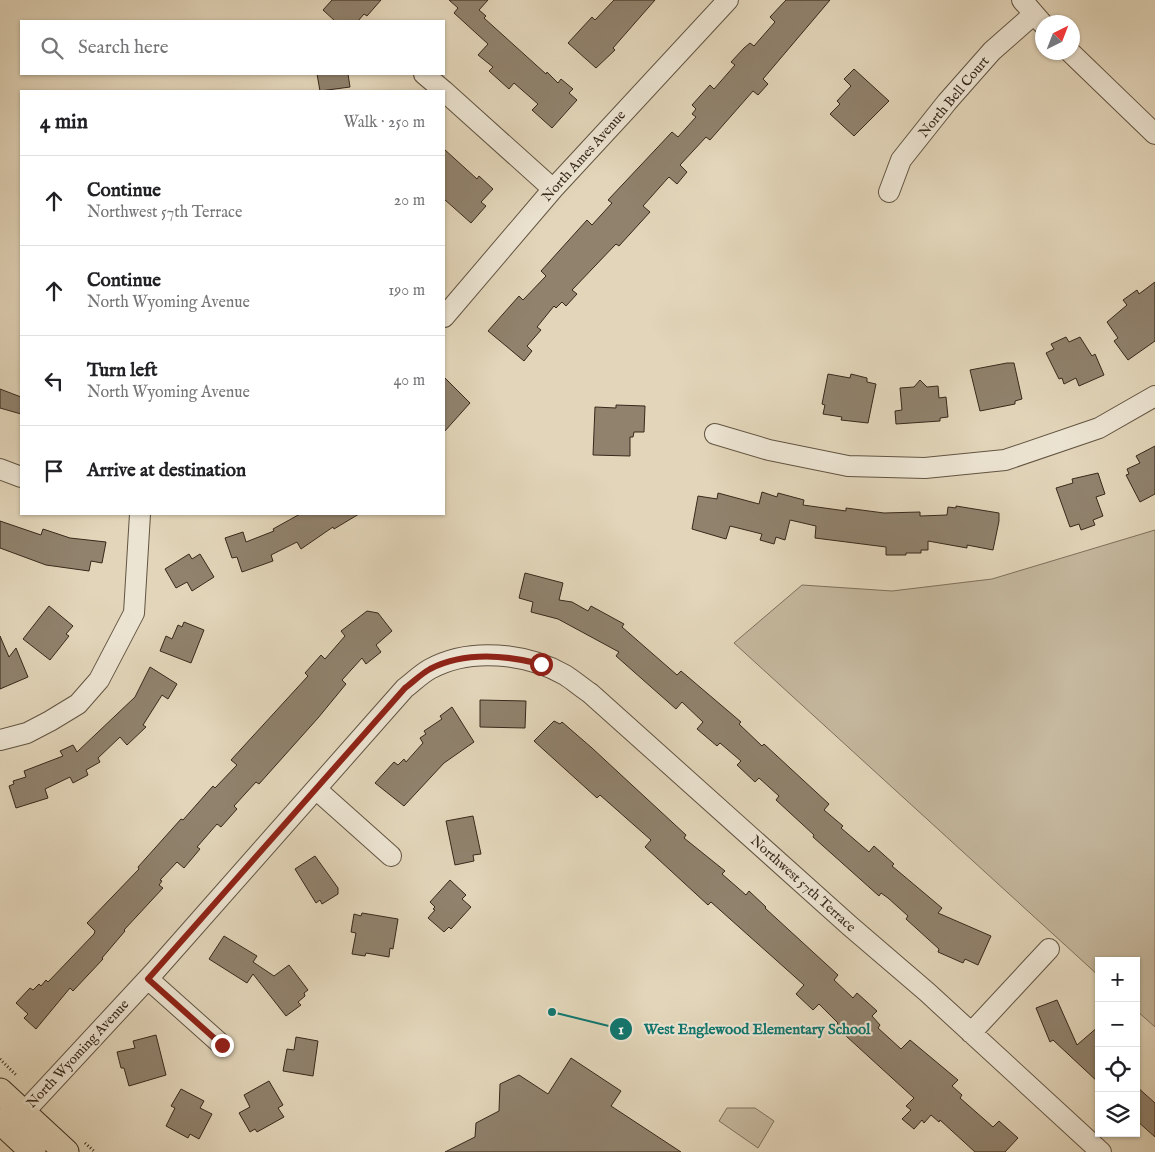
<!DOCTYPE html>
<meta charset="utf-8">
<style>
:root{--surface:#fff;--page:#f6f6f6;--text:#202124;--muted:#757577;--line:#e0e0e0}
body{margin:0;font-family:"IM FELL English",serif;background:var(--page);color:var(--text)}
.controls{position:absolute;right:15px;bottom:15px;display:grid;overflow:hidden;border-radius:0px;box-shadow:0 1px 4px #0004}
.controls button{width:45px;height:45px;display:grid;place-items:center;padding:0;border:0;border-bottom:1px solid var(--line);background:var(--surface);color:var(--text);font:25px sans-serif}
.compass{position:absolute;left:1035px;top:15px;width:45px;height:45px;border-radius:50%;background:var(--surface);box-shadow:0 1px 4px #0004;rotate:42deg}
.stop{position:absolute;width:15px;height:15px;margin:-11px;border:4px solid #8f2418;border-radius:50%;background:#fff}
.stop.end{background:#8f2418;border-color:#fff;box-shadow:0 1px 5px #0008}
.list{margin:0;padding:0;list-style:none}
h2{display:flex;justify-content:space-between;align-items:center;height:65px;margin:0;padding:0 20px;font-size:21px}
h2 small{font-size:16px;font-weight:400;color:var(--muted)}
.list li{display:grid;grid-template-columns:32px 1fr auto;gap:15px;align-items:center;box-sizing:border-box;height:90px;padding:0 20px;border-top:1px solid var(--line)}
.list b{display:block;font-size:19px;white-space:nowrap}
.list p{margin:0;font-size:16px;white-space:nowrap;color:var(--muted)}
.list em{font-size:16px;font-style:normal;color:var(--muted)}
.icon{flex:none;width:28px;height:28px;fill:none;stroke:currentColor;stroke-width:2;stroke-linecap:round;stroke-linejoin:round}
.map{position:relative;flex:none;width:1155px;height:1152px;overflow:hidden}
.search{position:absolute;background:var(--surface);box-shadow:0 1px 4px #0004;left:20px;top:20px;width:425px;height:55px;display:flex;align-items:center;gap:12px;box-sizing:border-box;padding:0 18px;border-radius:0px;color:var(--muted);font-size:19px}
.panel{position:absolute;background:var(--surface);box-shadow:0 1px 4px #0004;left:20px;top:90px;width:425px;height:425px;border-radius:0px}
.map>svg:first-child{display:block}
.green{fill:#c5b89e;stroke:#7e705c}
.building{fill:#90826d;stroke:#37291b}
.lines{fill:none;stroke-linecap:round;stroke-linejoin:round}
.minor-casing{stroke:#625442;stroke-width:22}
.major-casing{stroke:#37291b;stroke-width:27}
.path{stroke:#37291b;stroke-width:3;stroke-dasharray:1 2.5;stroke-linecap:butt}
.minor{stroke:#ece4d2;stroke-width:20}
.major{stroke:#e2d5b9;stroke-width:25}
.route{stroke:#8f2418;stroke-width:6}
.labels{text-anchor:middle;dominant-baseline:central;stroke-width:4;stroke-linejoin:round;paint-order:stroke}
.street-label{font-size:14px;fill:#37291b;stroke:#ece4d2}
.leader{fill:none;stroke:#0f766e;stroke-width:2}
.callout-dot{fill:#0f766e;stroke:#ece4d2;stroke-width:2}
.mark-label{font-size:15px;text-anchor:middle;font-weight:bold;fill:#fff}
.callout-label{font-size:15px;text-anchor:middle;font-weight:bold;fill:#0f766e;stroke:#ece4d2;stroke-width:4;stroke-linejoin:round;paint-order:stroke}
</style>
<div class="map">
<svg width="1155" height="1152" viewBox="0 0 1155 1152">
<rect width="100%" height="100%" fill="#e2d5b9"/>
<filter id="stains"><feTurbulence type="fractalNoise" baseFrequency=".004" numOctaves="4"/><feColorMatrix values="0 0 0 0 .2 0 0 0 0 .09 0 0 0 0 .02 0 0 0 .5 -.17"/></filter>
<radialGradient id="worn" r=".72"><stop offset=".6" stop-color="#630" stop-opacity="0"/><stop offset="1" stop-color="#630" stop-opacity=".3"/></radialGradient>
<path class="green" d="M 1155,530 L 1155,1027 L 1136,1010 L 1136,961 L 1099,961 L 1099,976 L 734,643 L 802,585 L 892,591 L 992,579 Z
M 727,1108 L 755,1108 L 774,1121 L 758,1148 L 719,1121 Z"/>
<path class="building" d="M 332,0 L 381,0 L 367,16 L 364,14 L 358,21 L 335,21 L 323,10 Z
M 449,0 L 488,0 L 479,10 L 486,16 L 484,18 L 546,74 L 547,72 L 558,83 L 561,79 L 573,89 L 569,93 L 577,100 L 552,128 L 532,110 L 538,104 L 514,83 L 509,89 L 489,71 L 493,67 L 478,55 L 488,44 L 454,13 L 458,8 Z
M 614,0 L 655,0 L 613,48 L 615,50 L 596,68 L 568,43 L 592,17 L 595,20 Z
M 786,0 L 830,0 L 763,79 L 768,84 L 758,95 L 753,91 L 710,140 L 706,137 L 680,165 L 687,172 L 677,184 L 669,177 L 667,179 L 643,206 L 650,212 L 619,246 L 616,244 L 572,290 L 577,294 L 566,306 L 562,302 L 556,308 L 554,306 L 537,327 L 541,330 L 527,346 L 532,351 L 524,361 L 488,331 L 519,296 L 523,300 L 546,276 L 541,271 L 587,220 L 592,225 L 612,203 L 608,200 L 672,132 L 678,137 L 696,117 L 692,114 L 696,109 L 692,105 L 710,85 L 714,89 L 735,65 L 731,62 L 744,48 L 750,43 L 754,46 L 775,22 L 770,17 Z
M 854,69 L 889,101 L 854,136 L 830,114 L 840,104 L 837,101 L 851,86 L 844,79 Z
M 317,74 L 348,74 L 350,87 L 320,91 Z
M 444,149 L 477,179 L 479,176 L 493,189 L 481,202 L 486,206 L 471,223 L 444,199 Z
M 1155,282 L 1155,341 L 1128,360 L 1114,341 L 1118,338 L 1107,322 L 1127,305 L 1123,300 L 1137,290 L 1139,294 Z
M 1066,337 L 1069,342 L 1080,337 L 1092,356 L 1095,354 L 1104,375 L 1079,386 L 1076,378 L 1064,384 L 1062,378 L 1059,379 L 1046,353 L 1054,349 L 1051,344 Z
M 1007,363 L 1014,363 L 1022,399 L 1015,401 L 1015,404 L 980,411 L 970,370 Z
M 828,374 L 850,378 L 851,374 L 867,378 L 867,382 L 876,384 L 868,423 L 841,420 L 842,417 L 823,414 L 825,405 L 822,404 Z
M 444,377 L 470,403 L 444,432 Z
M 920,380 L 927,387 L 938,386 L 939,398 L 946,397 L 948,417 L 940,418 L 940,421 L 896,424 L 895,411 L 902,410 L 900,388 L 914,387 Z
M 0,389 L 21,397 L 21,414 L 0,408 Z
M 616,405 L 645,406 L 644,432 L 634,432 L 633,437 L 630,437 L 630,456 L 593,455 L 595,407 L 616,408 Z
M 1155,446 L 1155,494 L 1140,502 L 1126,475 L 1129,474 L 1127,469 L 1140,463 L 1136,456 Z
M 1098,473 L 1105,494 L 1096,497 L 1103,516 L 1093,520 L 1095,525 L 1081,530 L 1079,524 L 1070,527 L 1056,488 L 1073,483 L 1072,479 Z
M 762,492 L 777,497 L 778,493 L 804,500 L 803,505 L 846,511 L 846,508 L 884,513 L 920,512 L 920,516 L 947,515 L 948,507 L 956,508 L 956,506 L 999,513 L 999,521 L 993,550 L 967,545 L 967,548 L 928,541 L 928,550 L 921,550 L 921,553 L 906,553 L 906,555 L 886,555 L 886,547 L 815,538 L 816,526 L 790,520 L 785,540 L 776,537 L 774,544 L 760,540 L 762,534 L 730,526 L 726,539 L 692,529 L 698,496 L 717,499 L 718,493 L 759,504 Z
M 300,514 L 359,514 L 334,529 L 333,527 L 301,549 L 297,542 L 271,555 L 273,561 L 242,572 L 237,557 L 232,558 L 225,538 L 243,532 L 246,542 L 274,531 L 273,529 Z
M 0,521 L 41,535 L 43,529 L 70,538 L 106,542 L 102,563 L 91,561 L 89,571 L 46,565 L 0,548 Z
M 189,554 L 192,559 L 200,554 L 214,577 L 192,591 L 187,582 L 176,588 L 165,569 Z
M 525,573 L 563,583 L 559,600 L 572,602 L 588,611 L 591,606 L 624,624 L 622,627 L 677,675 L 681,671 L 741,722 L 739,724 L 762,746 L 764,744 L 829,804 L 824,810 L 843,826 L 841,828 L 869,852 L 874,846 L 894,864 L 892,866 L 942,908 L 938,913 L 991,936 L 978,965 L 965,959 L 963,963 L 938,952 L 939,949 L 906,919 L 908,916 L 888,898 L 881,893 L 879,896 L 813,837 L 814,835 L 776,800 L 779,796 L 759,778 L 755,782 L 737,765 L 741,761 L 720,743 L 717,746 L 697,729 L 703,722 L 682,702 L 676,709 L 616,656 L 619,652 L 558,619 L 531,612 L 533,602 L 519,598 Z
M 49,606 L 73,626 L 66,634 L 69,636 L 50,660 L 23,639 Z
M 367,611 L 378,613 L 392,631 L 376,645 L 381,652 L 366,664 L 362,658 L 342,680 L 346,684 L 318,718 L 259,784 L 256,782 L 234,806 L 237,809 L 221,827 L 217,824 L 197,847 L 200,849 L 184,868 L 177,862 L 160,880 L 162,881 L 159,885 L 163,888 L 124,930 L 125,931 L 102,958 L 103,959 L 73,991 L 70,988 L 36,1029 L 24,1018 L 28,1014 L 16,1003 L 30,988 L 33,990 L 39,984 L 41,986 L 46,980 L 48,982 L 94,934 L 95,931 L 87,923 L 139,869 L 138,867 L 181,819 L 183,820 L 213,786 L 215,788 L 237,765 L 231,760 L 308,676 L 305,673 L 321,655 L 325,659 L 345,636 L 341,631 Z
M 184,622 L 204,630 L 191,663 L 160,651 L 166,636 L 172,639 L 178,625 L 182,627 Z
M 0,636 L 9,657 L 16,648 L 28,677 L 0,689 Z
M 150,667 L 177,684 L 168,699 L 162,695 L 143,725 L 146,727 L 127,745 L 120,737 L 98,758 L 100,762 L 86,770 L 88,775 L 73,783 L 70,777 L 45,789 L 48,798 L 16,808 L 9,786 L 14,784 L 13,781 L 26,777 L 24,771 L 63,756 L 60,751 L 73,745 L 77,752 L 135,697 Z
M 480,700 L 526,701 L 525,728 L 480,727 Z
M 452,707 L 474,742 L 444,763 L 404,806 L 375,783 L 394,762 L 398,765 L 404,759 L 406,762 L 423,743 L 420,738 L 426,734 L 424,731 L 442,719 L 440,716 Z
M 554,721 L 560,724 L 562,722 L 592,748 L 686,835 L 684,838 L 725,871 L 722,874 L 746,895 L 749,891 L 766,907 L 765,908 L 838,975 L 834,980 L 853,998 L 857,993 L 877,1011 L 872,1016 L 880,1025 L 878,1028 L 901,1049 L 910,1040 L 958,1080 L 952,1086 L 962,1095 L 960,1098 L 993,1127 L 999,1121 L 1018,1138 L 1005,1152 L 975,1152 L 940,1120 L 939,1122 L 931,1115 L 924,1123 L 922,1120 L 914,1129 L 902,1119 L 911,1110 L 906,1106 L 914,1098 L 835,1026 L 838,1023 L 819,1004 L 813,1010 L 796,994 L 804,985 L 711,902 L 708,905 L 645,847 L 651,840 L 600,795 L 597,798 L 534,741 Z
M 473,816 L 481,854 L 473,855 L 474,861 L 455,865 L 446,821 Z
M 315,856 L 338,888 L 338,894 L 322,904 L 320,900 L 316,903 L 295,869 Z
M 450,880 L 466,895 L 462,899 L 471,907 L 451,929 L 449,927 L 444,932 L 428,918 L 435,910 L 433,909 L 435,907 L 430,902 Z
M 362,913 L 398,919 L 393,949 L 390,948 L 389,957 L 366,953 L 365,956 L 352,954 L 356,933 L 351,932 L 354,914 L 361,916 Z
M 224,936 L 257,956 L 253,962 L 274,976 L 289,965 L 308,990 L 304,993 L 305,996 L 298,1002 L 301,1005 L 286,1016 L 253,974 L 247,983 L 209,959 Z
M 1057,1000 L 1077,1045 L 1099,1026 L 1099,1083 L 1053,1040 L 1050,1042 L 1036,1008 Z
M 156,1035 L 166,1075 L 129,1086 L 124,1068 L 121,1068 L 117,1052 L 135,1048 L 133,1041 Z
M 296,1037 L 318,1041 L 313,1076 L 283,1071 L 287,1049 L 294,1050 Z
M 571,1058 L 621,1091 L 611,1106 L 681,1152 L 445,1152 L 475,1137 L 476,1123 L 499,1111 L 500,1084 L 519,1075 L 548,1094 Z
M 269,1081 L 283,1105 L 278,1108 L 284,1117 L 257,1132 L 255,1129 L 250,1132 L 239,1113 L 250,1107 L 244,1095 Z
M 1136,1086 L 1155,1103 L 1155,1137 L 1136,1120 Z
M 181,1089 L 204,1101 L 200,1108 L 212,1114 L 199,1139 L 190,1134 L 188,1138 L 166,1126 L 175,1108 L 171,1106 Z"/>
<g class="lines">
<g class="minor-casing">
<path id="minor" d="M 1022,0 L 1042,23
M 1070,52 L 1155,134
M 424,74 L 444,91
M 444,91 L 553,189
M 889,192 L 901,160 L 947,102 L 992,51 L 1034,14
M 444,317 L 553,189 L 728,0
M 715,434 L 769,450 L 848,466 L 925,468 L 1005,460 L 1099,428 L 1155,396
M 0,469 L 21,477
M 0,740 L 27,733 L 50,721 L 78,704 L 99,680 L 134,613 L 140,514
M 317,790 L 391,856
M 148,979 L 222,1045
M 971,1033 L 1049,949
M 13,1124 L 155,971 L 405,688 C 413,682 421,674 430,669 C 470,647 526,653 565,675 C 573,680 581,687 590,693 L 850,926 L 927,992 L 1101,1152"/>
</g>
<g class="major-casing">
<path id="major" d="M 0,1091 L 66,1152
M 0,1121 L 33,1152"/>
</g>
<path class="path" d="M 0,1059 L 17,1076
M 85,1143 L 95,1152"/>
<use href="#minor" class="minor"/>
<use href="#major" class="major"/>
</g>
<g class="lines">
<path class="route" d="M 222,1045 L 148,979 L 405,688 C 413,682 421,674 430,669 C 465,651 505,655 541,664"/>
</g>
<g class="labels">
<g class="street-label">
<text transform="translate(954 97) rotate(-50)">North Bell Court</text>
<text transform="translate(584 156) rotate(-48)">North Ames Avenue</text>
<text transform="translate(803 884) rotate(42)">Northwest 57th Terrace</text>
<text transform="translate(78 1054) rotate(-47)">North Wyoming Avenue</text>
</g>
</g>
<path class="leader" d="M552 1012L621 1029"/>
<g class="callout-dot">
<circle cx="552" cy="1012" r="5"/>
<circle cx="621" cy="1029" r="12"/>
</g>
<g class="mark-label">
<text x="621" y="1034">1</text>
</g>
<g class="callout-label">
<text x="757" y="1034">West Englewood Elementary School</text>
</g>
<rect width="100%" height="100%" filter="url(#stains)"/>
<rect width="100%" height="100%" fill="url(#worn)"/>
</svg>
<div class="controls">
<button>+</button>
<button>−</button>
<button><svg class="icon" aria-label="locate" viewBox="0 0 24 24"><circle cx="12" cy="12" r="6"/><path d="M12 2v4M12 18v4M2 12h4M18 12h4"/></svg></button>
<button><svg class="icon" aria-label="layers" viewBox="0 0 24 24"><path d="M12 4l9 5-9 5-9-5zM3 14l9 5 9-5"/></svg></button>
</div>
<svg class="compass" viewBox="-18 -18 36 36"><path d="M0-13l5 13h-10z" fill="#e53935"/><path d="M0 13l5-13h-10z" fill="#757577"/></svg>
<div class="stop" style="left:541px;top:664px"></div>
<div class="stop end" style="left:222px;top:1045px"></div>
<div class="search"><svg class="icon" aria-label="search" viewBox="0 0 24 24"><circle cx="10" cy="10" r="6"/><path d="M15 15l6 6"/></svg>Search here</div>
<section class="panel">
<h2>4 min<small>Walk · 250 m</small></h2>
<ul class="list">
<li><svg class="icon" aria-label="ahead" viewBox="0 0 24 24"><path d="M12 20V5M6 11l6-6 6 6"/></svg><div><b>Continue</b><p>Northwest 57th Terrace</p></div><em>20 m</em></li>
<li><svg class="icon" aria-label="ahead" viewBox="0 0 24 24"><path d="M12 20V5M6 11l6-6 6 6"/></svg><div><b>Continue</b><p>North Wyoming Avenue</p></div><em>190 m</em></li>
<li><svg class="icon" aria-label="left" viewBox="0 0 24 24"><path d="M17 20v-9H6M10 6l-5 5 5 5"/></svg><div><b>Turn left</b><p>North Wyoming Avenue</p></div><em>40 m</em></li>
<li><svg class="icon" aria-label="arrive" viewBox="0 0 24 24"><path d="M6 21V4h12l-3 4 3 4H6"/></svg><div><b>Arrive at destination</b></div></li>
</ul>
</section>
</div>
